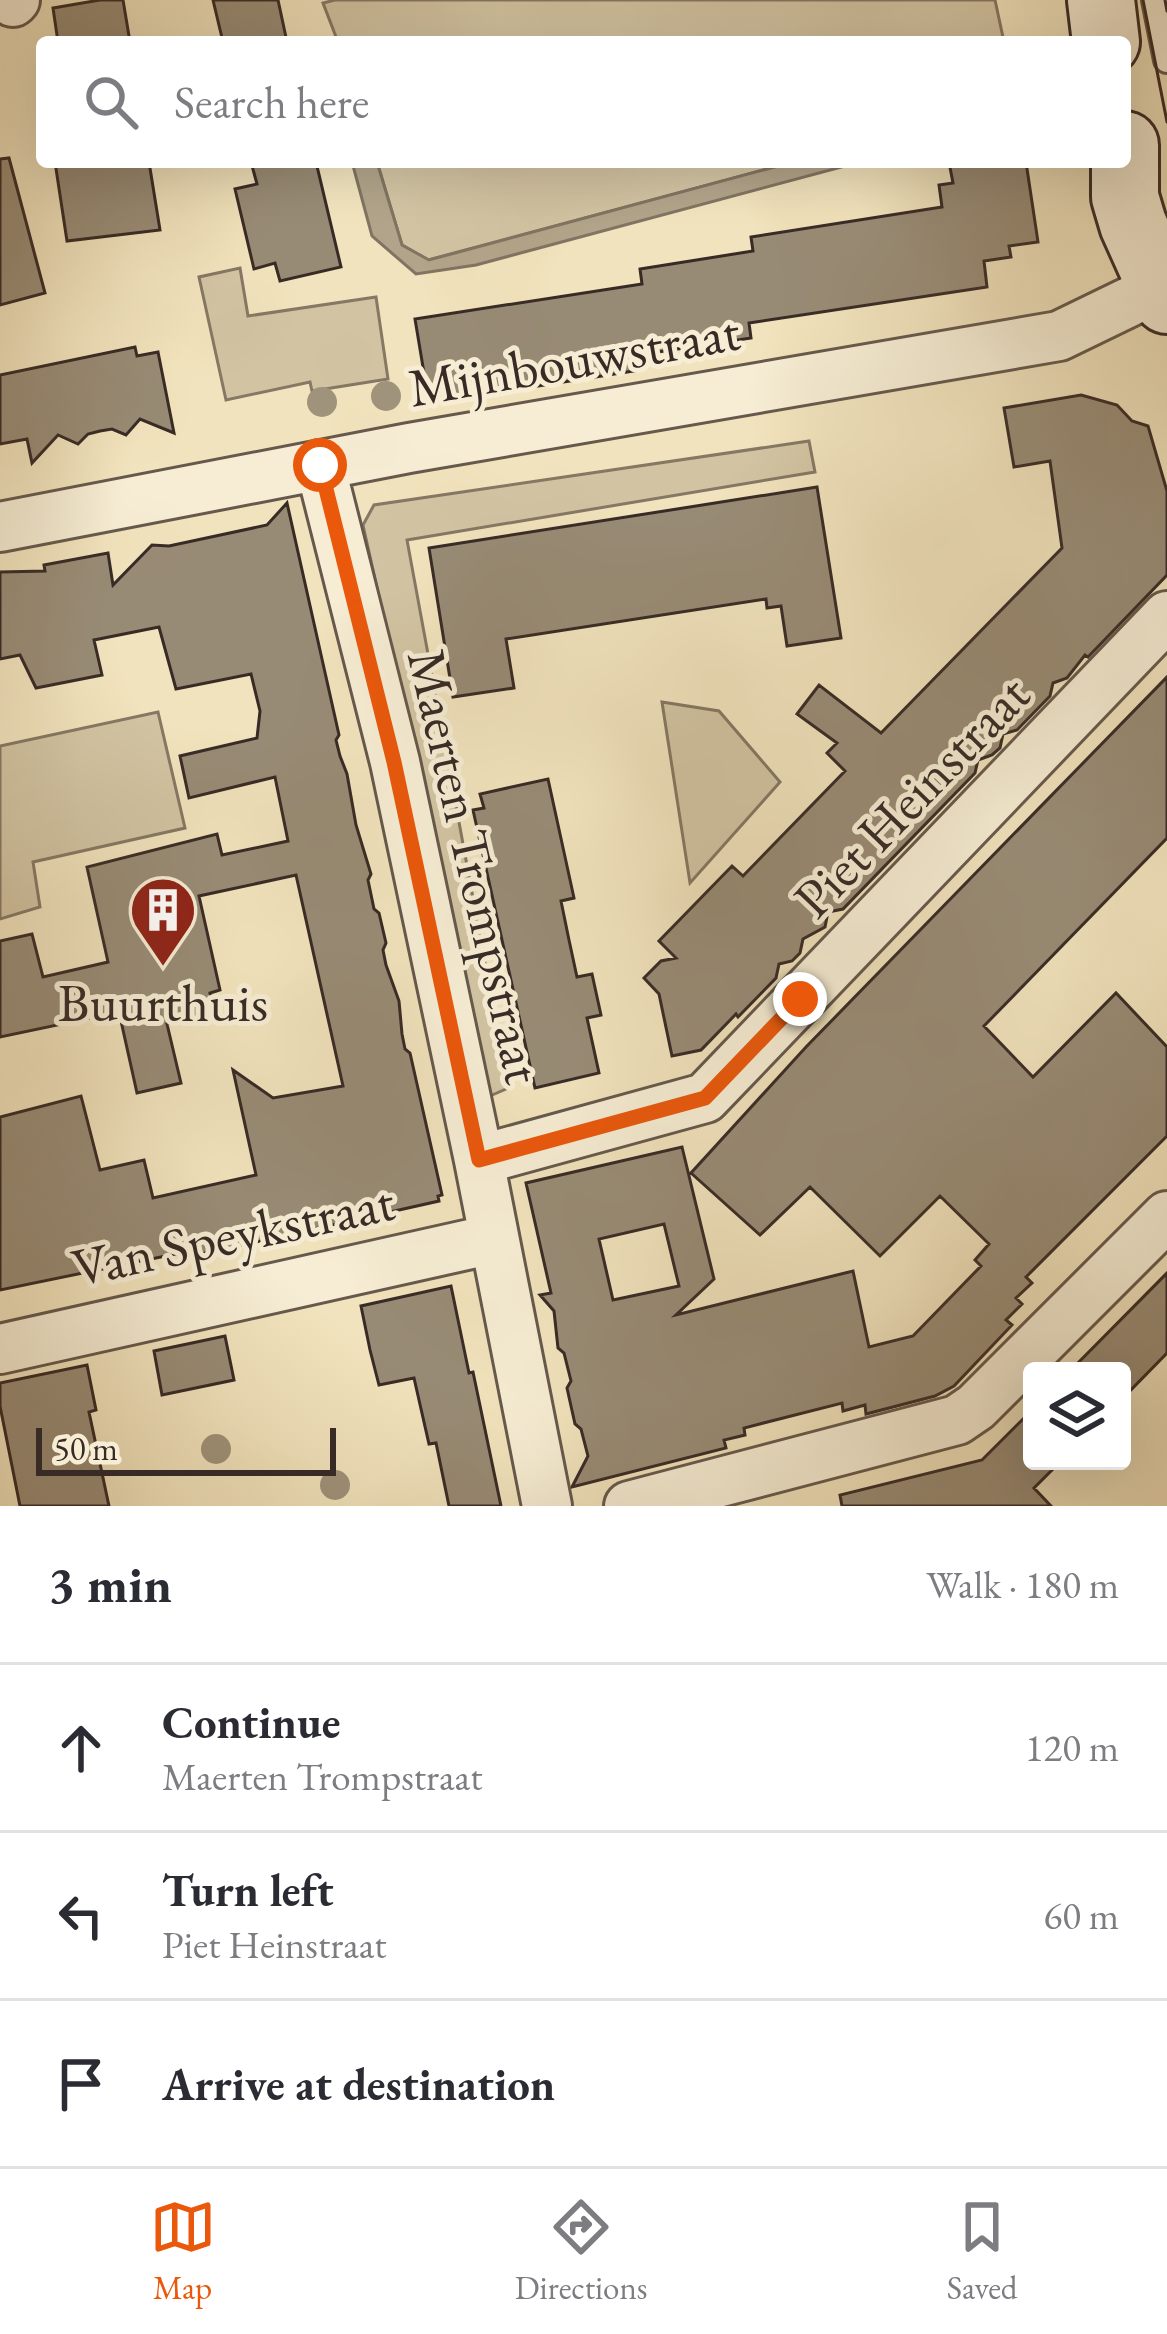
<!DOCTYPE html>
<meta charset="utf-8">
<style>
:root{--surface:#fff;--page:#f2f2f3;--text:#2b2b33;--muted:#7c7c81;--line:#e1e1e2;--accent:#ea580c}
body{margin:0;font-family:"EB Garamond",serif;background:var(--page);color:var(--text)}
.controls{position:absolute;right:36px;bottom:36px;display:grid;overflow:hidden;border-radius:12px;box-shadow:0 12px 48px #0002}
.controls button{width:108px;height:108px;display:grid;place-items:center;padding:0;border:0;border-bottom:3px solid var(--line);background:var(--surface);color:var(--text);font:60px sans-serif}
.scale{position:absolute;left:36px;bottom:30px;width:300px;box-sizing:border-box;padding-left:12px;border:6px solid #382b26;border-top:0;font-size:33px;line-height:42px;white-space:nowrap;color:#382b26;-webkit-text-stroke:9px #f6edd4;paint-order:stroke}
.stop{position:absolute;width:36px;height:36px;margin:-27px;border:9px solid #ea580c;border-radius:50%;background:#fff}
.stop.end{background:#ea580c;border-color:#fff;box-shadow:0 3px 12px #0008}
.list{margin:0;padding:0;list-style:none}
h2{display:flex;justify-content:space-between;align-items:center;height:156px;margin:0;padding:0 48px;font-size:51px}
h2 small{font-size:39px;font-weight:400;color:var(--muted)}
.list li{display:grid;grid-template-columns:78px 1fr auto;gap:36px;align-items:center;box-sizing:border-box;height:168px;padding:0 48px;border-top:3px solid var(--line)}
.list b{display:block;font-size:45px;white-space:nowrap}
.list p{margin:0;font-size:39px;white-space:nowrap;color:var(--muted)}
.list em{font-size:39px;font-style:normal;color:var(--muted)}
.icon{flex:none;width:66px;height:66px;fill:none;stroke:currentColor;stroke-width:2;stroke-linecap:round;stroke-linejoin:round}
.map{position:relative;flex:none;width:1167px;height:1506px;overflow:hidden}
.search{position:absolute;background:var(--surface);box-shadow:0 12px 48px #0002;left:36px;right:36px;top:36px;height:132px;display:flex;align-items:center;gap:30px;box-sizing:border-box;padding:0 42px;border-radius:12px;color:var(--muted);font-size:45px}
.sheet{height:660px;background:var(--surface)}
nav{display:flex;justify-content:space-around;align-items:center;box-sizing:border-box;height:168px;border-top:3px solid var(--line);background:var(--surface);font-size:33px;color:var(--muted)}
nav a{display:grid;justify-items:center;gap:6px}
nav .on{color:var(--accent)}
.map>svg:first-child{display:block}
.green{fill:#d2c4a3;stroke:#857864;stroke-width:3}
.water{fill:#b2a48a;stroke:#817462;stroke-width:3}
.building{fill:#988b75;stroke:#382b26;stroke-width:3;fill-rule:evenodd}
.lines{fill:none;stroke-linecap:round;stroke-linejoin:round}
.lane-casing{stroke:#66594c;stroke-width:30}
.street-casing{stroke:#66594c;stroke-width:54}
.secondary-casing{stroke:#382b26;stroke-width:72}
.lane{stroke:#f6edd4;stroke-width:24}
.street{stroke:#f6edd4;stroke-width:48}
.secondary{stroke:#f6edd4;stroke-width:66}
.tram{stroke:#382b26;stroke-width:3}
.tree{fill:#a0937b}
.route{stroke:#ea580c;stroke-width:15}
.labels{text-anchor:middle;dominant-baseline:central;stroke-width:10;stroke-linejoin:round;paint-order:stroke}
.street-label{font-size:54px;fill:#382b26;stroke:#f6edd4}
.poi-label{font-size:54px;fill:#382b26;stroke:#f6edd4}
</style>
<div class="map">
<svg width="1167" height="1506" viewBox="0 0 1167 1506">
<rect width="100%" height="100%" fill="#f1e3bd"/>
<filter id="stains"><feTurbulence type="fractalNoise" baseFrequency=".00167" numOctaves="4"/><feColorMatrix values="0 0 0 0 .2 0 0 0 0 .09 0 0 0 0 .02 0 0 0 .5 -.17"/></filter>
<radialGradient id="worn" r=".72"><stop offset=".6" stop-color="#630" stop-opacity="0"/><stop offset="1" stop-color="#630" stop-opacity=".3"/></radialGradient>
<path class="green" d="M 335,0 L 995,0 L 1004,42 L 338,42 L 323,3 Z
M 377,162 L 793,162 L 428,260 L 402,245 Z
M 240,268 L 248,316 L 376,297 L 388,379 L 312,391 L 310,382 L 226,400 L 199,277 Z
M 809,441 L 815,472 L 407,540 L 508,1088 L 490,1096 L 363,525 L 374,505 Z
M 662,702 L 719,711 L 780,782 L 690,883 Z
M 158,712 L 185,828 L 33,862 L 40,907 L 0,919 L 0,746 Z"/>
<path class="water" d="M 352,162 L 377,162 L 402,245 L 429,260 L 793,162 L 860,162 L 476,265 L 416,274 L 372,236 Z"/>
<path class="building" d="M 100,0 L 123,0 L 130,42 L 58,42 L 53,8 Z
M 213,0 L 278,0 L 287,42 L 223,42 Z
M 9,158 L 45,293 L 0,305 L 0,159 Z
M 55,162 L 149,162 L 160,230 L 67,241 Z
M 251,162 L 316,162 L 341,267 L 280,281 L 275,263 L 254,269 L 235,189 L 257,184 Z
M 949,162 L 1026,162 L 1038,242 L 1009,246 L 1011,257 L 984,261 L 987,287 L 749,323 L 751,338 L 638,355 L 640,370 L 429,403 L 415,319 L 642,284 L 640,269 L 753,251 L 751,237 L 942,207 L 939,185 L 953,183 Z
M 135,347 L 137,356 L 158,352 L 174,433 L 140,419 L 126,435 L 112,429 L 100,431 L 88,434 L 78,444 L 58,435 L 32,463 L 27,439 L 0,444 L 0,375 Z
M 1081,395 L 1117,405 L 1132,421 L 1148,426 L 1167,491 L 1167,575 L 1088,657 L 1085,655 L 1067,678 L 1053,683 L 1050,696 L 1017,730 L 1003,734 L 1000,748 L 992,755 L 978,760 L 975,773 L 843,909 L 828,912 L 825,927 L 803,939 L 800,953 L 792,961 L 779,964 L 776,978 L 738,1017 L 736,1014 L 701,1050 L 672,1056 L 659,994 L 644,978 L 661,961 L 676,958 L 659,941 L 732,866 L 743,876 L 845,771 L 827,753 L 837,743 L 797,714 L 819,685 L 881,733 L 1062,548 L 1050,461 L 1014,467 L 1004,408 Z
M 817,487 L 841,638 L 787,646 L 781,606 L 767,608 L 766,599 L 506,639 L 514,688 L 453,697 L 429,548 Z
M 287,503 L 339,735 L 336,740 L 340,756 L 347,774 L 356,825 L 371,874 L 368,880 L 374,909 L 379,913 L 386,943 L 383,950 L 386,965 L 399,1001 L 402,1034 L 405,1049 L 410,1053 L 442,1195 L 438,1196 L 439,1201 L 225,1249 L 191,1256 L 190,1251 L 0,1290 L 0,1117 L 81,1096 L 100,1170 L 144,1160 L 153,1198 L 256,1175 L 233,1070 L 273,1098 L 343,1086 L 296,875 L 199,896 L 220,990 L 210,993 L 214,1014 L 167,1024 L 181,1083 L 137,1093 L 119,1012 L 0,1037 L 0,941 L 32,934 L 43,977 L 108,962 L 87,867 L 217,834 L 222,855 L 288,841 L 275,777 L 189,798 L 180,756 L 257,738 L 260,711 L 251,674 L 176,689 L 159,627 L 94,640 L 102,675 L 36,688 L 20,655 L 0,659 L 0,572 L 45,571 L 44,565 L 108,553 L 113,585 L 152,545 L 169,546 L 267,525 Z
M 1167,677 L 1167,838 L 984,1026 L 1033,1077 L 1116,993 L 1167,1047 L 1167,1136 L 1026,1277 L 1032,1283 L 1016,1298 L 1022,1304 L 1006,1320 L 1012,1325 L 954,1386 L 935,1396 L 866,1414 L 865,1405 L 843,1411 L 842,1403 L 744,1428 L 745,1435 L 724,1440 L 726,1448 L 572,1487 L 588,1456 L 581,1429 L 575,1424 L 567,1388 L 571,1381 L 564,1353 L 558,1348 L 554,1311 L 540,1295 L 551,1293 L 526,1183 L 682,1147 L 714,1279 L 676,1315 L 853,1271 L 869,1347 L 913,1336 L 981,1266 L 975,1260 L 989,1244 L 940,1196 L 880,1256 L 810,1187 L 760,1235 L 691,1173 L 806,1047 ZM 664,1224 L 679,1286 L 613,1300 L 599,1239 Z
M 548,779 L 574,898 L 561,901 L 569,940 L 577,977 L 592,974 L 601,1015 L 587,1018 L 599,1073 L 535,1088 L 473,810 L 484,808 L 480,794 Z
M 1167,1273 L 1167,1353 L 1122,1399 L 1122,1371 L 1070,1371 Z
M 451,1286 L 469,1373 L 473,1372 L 501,1506 L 449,1506 L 436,1443 L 429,1444 L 414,1378 L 379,1385 L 370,1350 L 361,1306 Z
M 225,1336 L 234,1380 L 162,1395 L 154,1351 Z
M 87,1365 L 96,1410 L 89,1412 L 109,1506 L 20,1506 L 0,1406 L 0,1383 Z
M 1032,1410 L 1032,1461 L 1061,1461 L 1034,1488 L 1051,1506 L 842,1506 L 840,1495 L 982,1460 Z"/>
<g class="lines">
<g class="lane-casing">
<path id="lane" d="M 1155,0 L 1167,60"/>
</g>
<g class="street-casing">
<path id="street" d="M 13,2 L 15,0
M 320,465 L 395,762 L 479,1160 L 547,1506
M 0,527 L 409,448 L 1059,336 L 1160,287
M 479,1160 L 705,1098 L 1167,616
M 0,1349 L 493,1239
M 629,1506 L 957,1420 L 976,1407 L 1167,1216"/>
</g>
<g class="secondary-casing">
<path id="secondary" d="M 1101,0 L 1106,42
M 1125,145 L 1125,197 L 1133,224 L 1167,300"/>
</g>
<use href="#lane" class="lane"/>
<use href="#street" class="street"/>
<use href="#secondary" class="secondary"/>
<path class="tram" d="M 1143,0 L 1167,122
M 1165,0 L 1167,11"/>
</g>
<g class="tree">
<circle cx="386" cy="396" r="15"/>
<circle cx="322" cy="402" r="15"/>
<circle cx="216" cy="1449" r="15"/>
<circle cx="335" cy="1485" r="15"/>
</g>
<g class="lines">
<path class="route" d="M 320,465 L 394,762 L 479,1160 L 705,1098 L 800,999"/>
</g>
<defs>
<g id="building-pin" transform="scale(3.45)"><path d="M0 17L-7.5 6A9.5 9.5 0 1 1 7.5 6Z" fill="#8f2418" stroke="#f6edd4"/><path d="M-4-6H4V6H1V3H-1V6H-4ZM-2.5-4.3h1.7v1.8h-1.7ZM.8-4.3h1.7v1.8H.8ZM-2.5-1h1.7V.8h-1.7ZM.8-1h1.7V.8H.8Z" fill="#fff"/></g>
</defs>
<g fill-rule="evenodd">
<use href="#building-pin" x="163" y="910"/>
</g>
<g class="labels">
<g class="street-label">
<text transform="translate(574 359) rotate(-10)">Mijnbouwstraat</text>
<text transform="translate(911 796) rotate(-46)">Piet Heinstraat</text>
<text transform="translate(476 866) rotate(77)">Maerten Trompstraat</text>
<text transform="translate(233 1234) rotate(-12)">Van Speykstraat</text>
</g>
<g class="poi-label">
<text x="163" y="1002">Buurthuis</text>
</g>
</g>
<rect width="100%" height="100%" filter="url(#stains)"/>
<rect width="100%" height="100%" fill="url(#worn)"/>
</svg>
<div class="controls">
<button><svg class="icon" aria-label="layers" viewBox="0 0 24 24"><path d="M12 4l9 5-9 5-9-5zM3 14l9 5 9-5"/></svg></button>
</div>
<div class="scale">50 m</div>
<div class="stop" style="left:320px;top:465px"></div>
<div class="stop end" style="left:800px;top:999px"></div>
<div class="search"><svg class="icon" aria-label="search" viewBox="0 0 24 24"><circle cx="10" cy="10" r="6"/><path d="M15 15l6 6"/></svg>Search here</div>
</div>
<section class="sheet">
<h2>3 min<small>Walk · 180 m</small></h2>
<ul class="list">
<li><svg class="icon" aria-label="ahead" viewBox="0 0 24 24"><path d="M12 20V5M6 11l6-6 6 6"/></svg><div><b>Continue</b><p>Maerten Trompstraat</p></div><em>120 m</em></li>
<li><svg class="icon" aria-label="left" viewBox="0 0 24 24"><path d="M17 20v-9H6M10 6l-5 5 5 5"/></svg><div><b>Turn left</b><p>Piet Heinstraat</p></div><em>60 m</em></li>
<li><svg class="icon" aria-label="arrive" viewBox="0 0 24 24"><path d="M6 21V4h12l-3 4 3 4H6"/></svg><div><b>Arrive at destination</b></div></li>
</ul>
</section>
<nav>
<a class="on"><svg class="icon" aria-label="map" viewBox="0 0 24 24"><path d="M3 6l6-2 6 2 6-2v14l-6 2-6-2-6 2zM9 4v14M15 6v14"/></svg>Map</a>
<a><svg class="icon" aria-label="directions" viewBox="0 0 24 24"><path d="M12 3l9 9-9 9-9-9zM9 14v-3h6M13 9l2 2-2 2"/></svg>Directions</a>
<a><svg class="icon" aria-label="saved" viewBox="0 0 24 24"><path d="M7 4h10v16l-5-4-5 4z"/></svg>Saved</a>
</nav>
